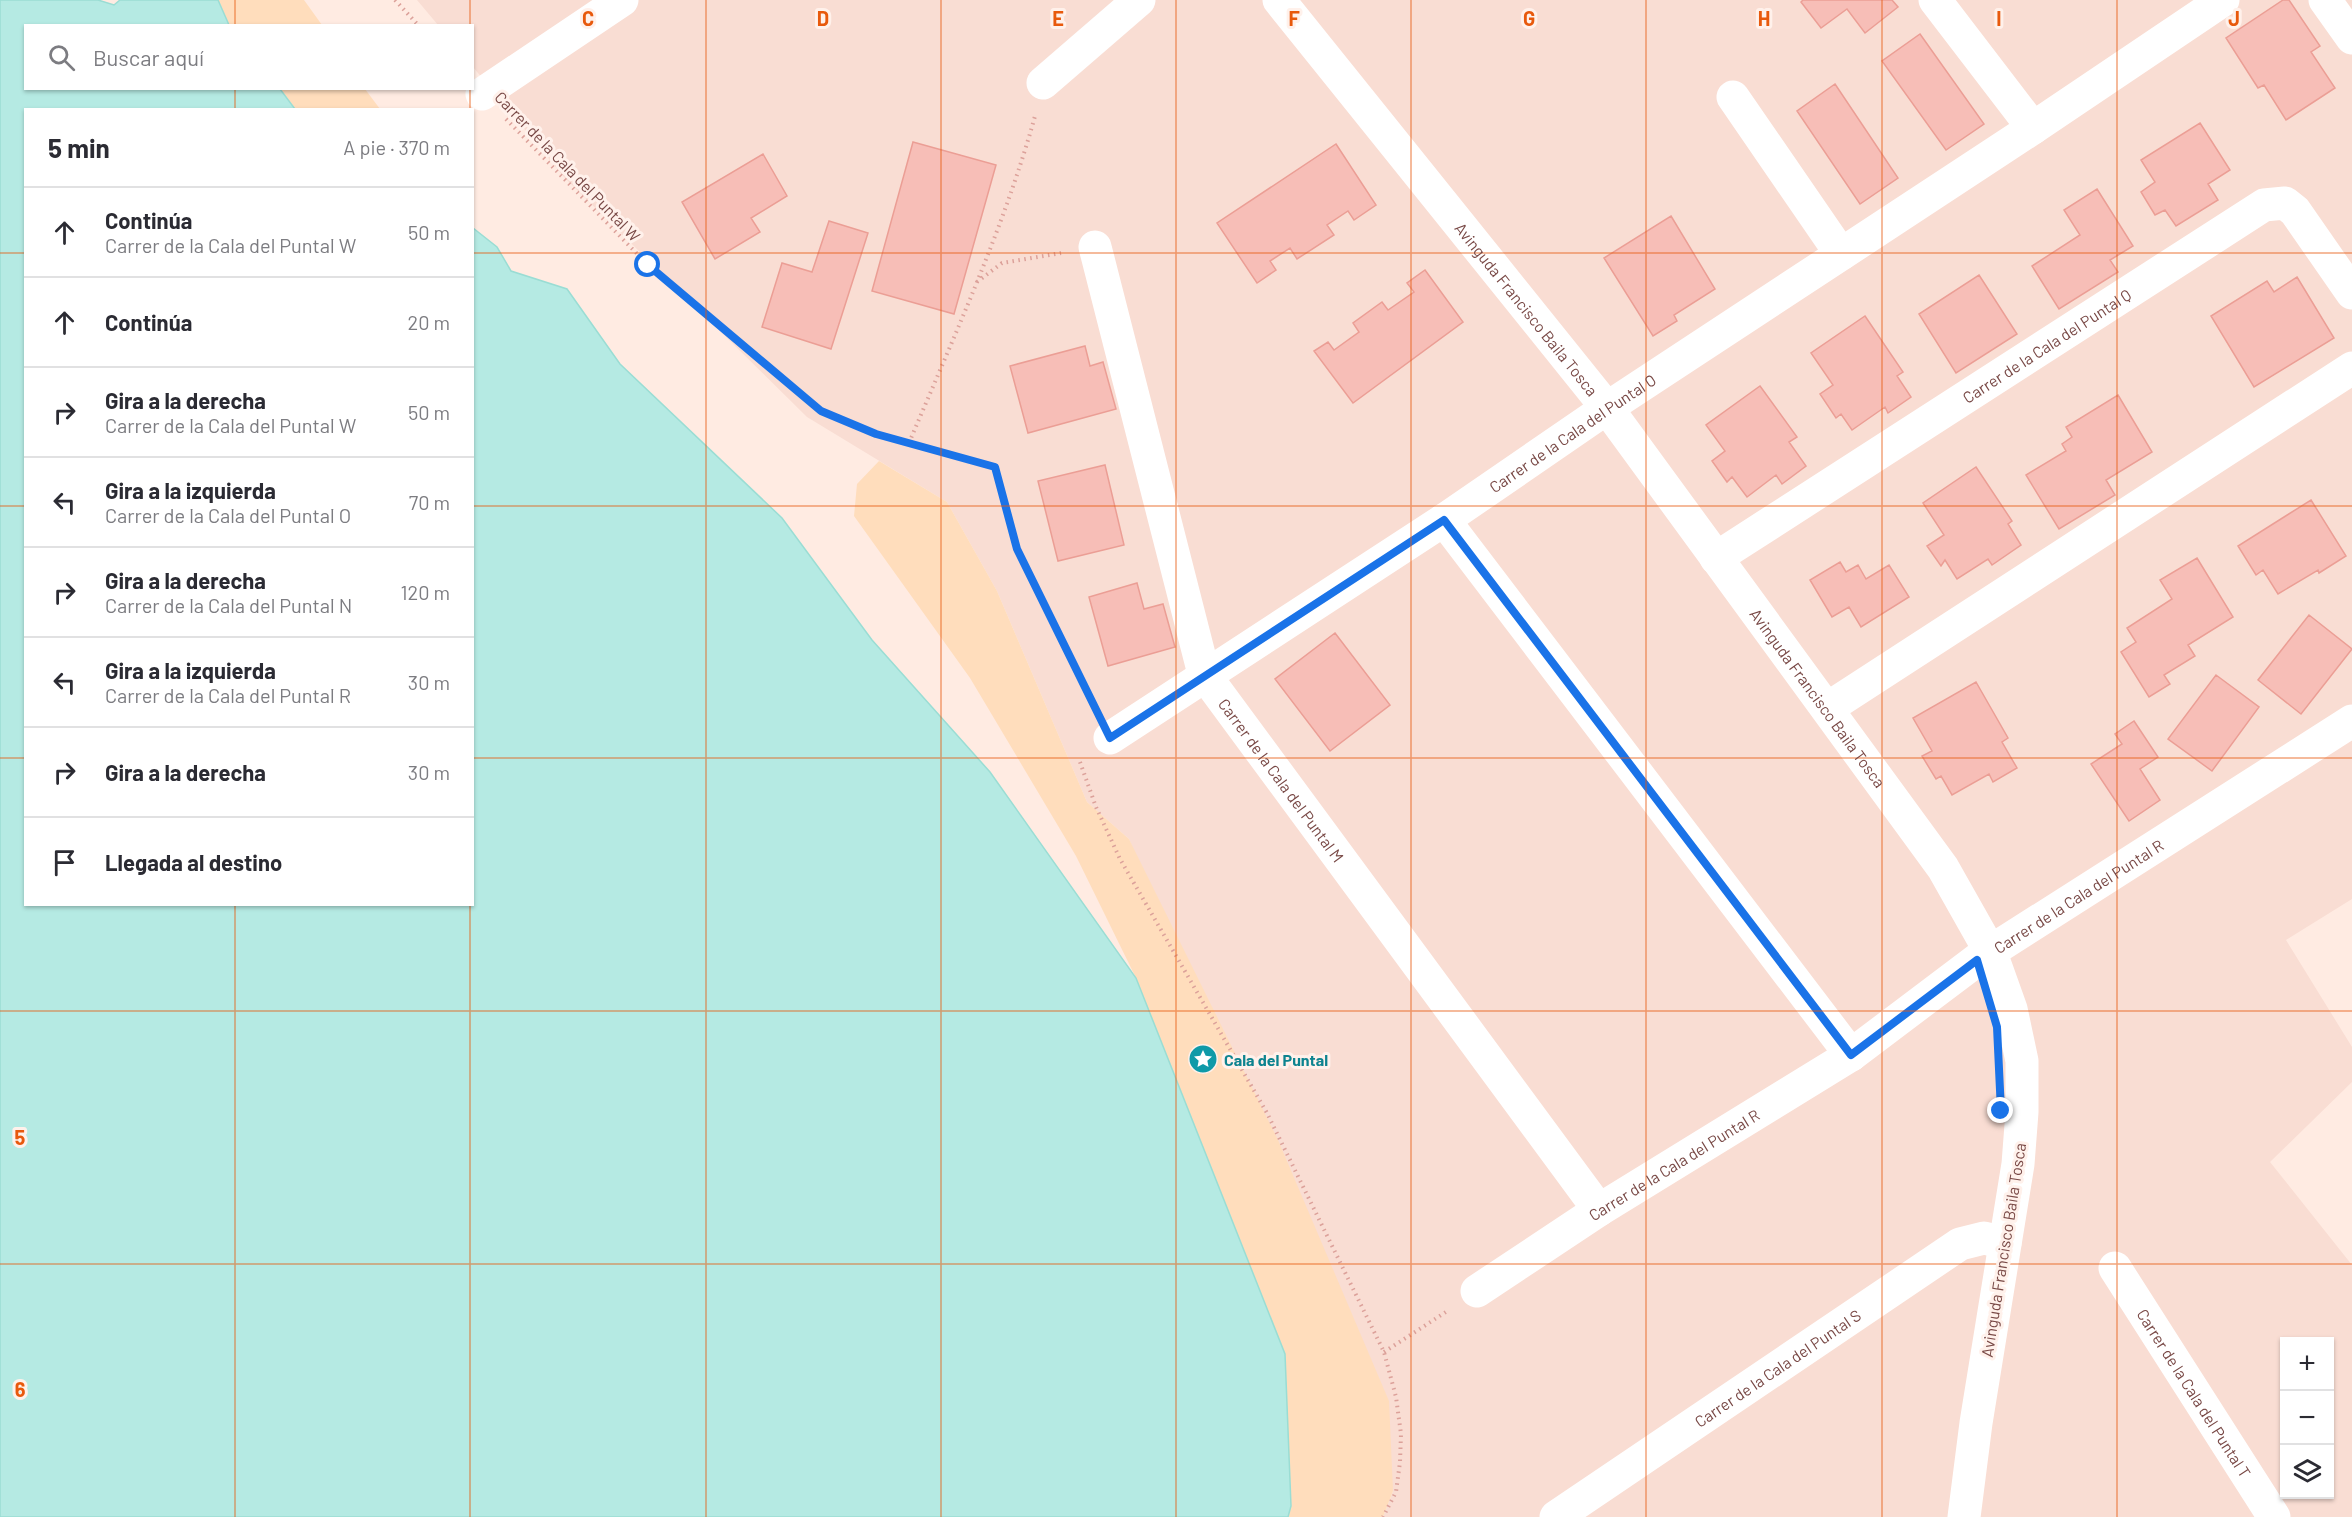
<!DOCTYPE html>
<html lang="es">
<meta charset="utf-8">
<style>
:root{--surface:#fff;--page:#f2f2f3;--text:#2b2b33;--muted:#7c7c81;--line:#e1e1e2}
body{margin:0;font-family:Barlow,sans-serif;background:var(--page);color:var(--text)}
.controls{position:absolute;right:18px;bottom:18px;display:grid;overflow:hidden;border-radius:0px;box-shadow:0 2px 4px #0004}
.controls button{width:54px;height:54px;display:grid;place-items:center;padding:0;border:0;border-bottom:2px solid var(--line);background:var(--surface);color:var(--text);font:30px sans-serif}
.stop{position:absolute;width:18px;height:18px;margin:-14px;border:4px solid #1a73e8;border-radius:50%;background:#fff}
.stop.end{background:#1a73e8;border-color:#fff;box-shadow:0 2px 6px #0008}
.list{margin:0;padding:0;list-style:none}
h2{display:flex;justify-content:space-between;align-items:center;height:78px;margin:0;padding:0 24px;font-size:26px}
h2 small{font-size:20px;font-weight:400;color:var(--muted)}
.list li{display:grid;grid-template-columns:39px 1fr auto;gap:18px;align-items:center;box-sizing:border-box;height:90px;padding:0 24px;border-top:2px solid var(--line)}
.list b{display:block;font-size:22px;white-space:nowrap}
.list p{margin:0;font-size:20px;white-space:nowrap;color:var(--muted)}
.list em{font-size:20px;font-style:normal;color:var(--muted)}
.icon{flex:none;width:33px;height:33px;fill:none;stroke:currentColor;stroke-width:2;stroke-linecap:round;stroke-linejoin:round}
.map{position:relative;flex:none;width:2352px;height:1517px;overflow:hidden}
.search{position:absolute;background:var(--surface);box-shadow:0 2px 4px #0004;left:24px;top:24px;width:450px;height:66px;display:flex;align-items:center;gap:15px;box-sizing:border-box;padding:0 21px;border-radius:0px;color:var(--muted);font-size:22px}
.panel{position:absolute;background:var(--surface);box-shadow:0 2px 4px #0004;left:24px;top:108px;width:450px;height:798px;border-radius:0px}
.map>svg:first-child{display:block}
.residential{fill:#f9ddd3;fill-rule:evenodd}
.sand{fill:#ffddbc}
.water{fill:#b5eae3;stroke:#9addd4;stroke-width:1.5}
.building{fill:#f7beb7;stroke:#eb9e95;stroke-width:1.5}
.lines{fill:none;stroke-linecap:round;stroke-linejoin:round}
.path{stroke:#dca19a;stroke-width:4;stroke-dasharray:1.5 4.5;stroke-linecap:butt}
.minor{stroke:#fff;stroke-width:33}
.route{stroke:#1a73e8;stroke-width:8}
.grid{fill:none;stroke:#e8590c;stroke-width:1.5;stroke-opacity:0.55}
.labels{text-anchor:middle;dominant-baseline:central;stroke-width:6;stroke-linejoin:round;paint-order:stroke}
.street-label{font-size:16px;fill:#794946;stroke:#fff1eb}
.culture-label{font-size:16px;font-weight:bold;fill:#0d838f;stroke:#fff1eb;text-anchor:start}
.grid-label{font-size:20px;text-anchor:middle;font-weight:bold;fill:#e8590c;stroke:#fff1eb;stroke-width:6;stroke-linejoin:round;paint-order:stroke}
</style>
<div class="map">
<svg width="2352" height="1517" viewBox="0 0 2352 1517">
<rect width="100%" height="100%" fill="#ffebe2"/>
<path class="residential" d="M 417,0 L 2352,0 L 2352,899 L 2286,940 L 2352,1047 L 2352,1082 L 2270,1162 L 2352,1265 L 2352,1517 L 1383,1517 L 1393,1491 L 1129,839 L 1087,802 L 997,591 L 947,502 L 807,417 L 564,177 L 473,67 L 472,26 L 438,25 ZM 2284,1342 L 2330,1342 L 2330,1494 L 2284,1494 Z"/>
<path class="sand" d="M 218,0 L 304,0 L 322,25 L 229,25 Z
M 280,89 L 365,89 L 380,109 L 295,109 Z
M 879,461 L 947,502 L 997,591 L 1087,802 L 1129,839 L 1278,1140 L 1389,1401 L 1393,1491 L 1383,1517 L 1288,1517 L 1291,1505 L 1136,978 L 1076,856 L 970,678 L 854,516 L 857,484 Z"/>
<path class="water" d="M 0,0 L 98,0 L 114,5 L 120,0 L 218,0 L 229,25 L 26,26 L 26,88 L 280,89 L 295,109 L 26,110 L 26,904 L 472,904 L 473,228 L 497,247 L 511,271 L 567,289 L 620,364 L 782,518 L 872,640 L 990,772 L 1136,978 L 1285,1354 L 1291,1506 L 1288,1517 L 0,1517 Z"/>
<path class="building" d="M 1803,0 L 1892,0 L 1898,7 L 1865,33 L 1847,9 L 1821,28 L 1801,2 Z
M 2283,0 L 2289,0 L 2320,46 L 2311,52 L 2335,88 L 2286,120 L 2264,85 L 2258,88 L 2226,38 Z
M 1920,34 L 1984,124 L 1946,150 L 1882,61 Z
M 1835,84 L 1898,178 L 1860,204 L 1797,111 Z
M 2200,123 L 2230,170 L 2208,184 L 2218,200 L 2176,226 L 2165,210 L 2155,215 L 2141,192 L 2155,182 L 2141,160 Z
M 913,142 L 996,165 L 954,314 L 872,291 Z
M 1336,144 L 1376,205 L 1354,220 L 1348,211 L 1327,225 L 1334,235 L 1297,259 L 1290,248 L 1270,261 L 1276,270 L 1257,283 L 1217,223 Z
M 763,154 L 787,196 L 751,218 L 760,232 L 715,259 L 682,202 Z
M 2097,189 L 2133,246 L 2110,260 L 2118,272 L 2059,309 L 2032,266 L 2080,235 L 2064,210 Z
M 1671,216 L 1715,289 L 1674,315 L 1677,321 L 1653,336 L 1604,258 Z
M 829,221 L 868,233 L 831,349 L 762,327 L 782,263 L 812,272 Z
M 1425,270 L 1463,322 L 1353,403 L 1314,351 L 1328,342 L 1334,350 L 1359,332 L 1353,323 L 1382,302 L 1388,310 L 1414,292 L 1407,283 Z
M 1979,275 L 2017,334 L 1956,373 L 1919,314 Z
M 2297,277 L 2334,338 L 2254,387 L 2211,316 L 2267,281 L 2274,292 Z
M 1865,316 L 1903,372 L 1897,376 L 1911,397 L 1888,413 L 1885,407 L 1852,430 L 1841,414 L 1836,418 L 1820,394 L 1833,385 L 1811,353 Z
M 1085,346 L 1090,366 L 1103,362 L 1116,409 L 1028,433 L 1010,366 Z
M 1760,386 L 1797,437 L 1789,442 L 1806,466 L 1782,484 L 1776,475 L 1747,497 L 1732,477 L 1727,482 L 1712,461 L 1725,451 L 1706,425 Z
M 2118,395 L 2152,452 L 2106,480 L 2115,495 L 2059,529 L 2026,475 L 2066,451 L 2062,444 L 2072,437 L 2066,427 Z
M 1105,465 L 1124,545 L 1058,561 L 1038,481 Z
M 1976,467 L 2012,521 L 2008,524 L 2021,545 L 1992,565 L 1988,559 L 1957,579 L 1945,560 L 1941,566 L 1927,546 L 1944,535 L 1923,503 Z
M 2311,500 L 2346,556 L 2319,573 L 2318,570 L 2278,594 L 2263,570 L 2256,575 L 2238,546 Z
M 2197,558 L 2233,617 L 2188,645 L 2195,656 L 2164,675 L 2170,684 L 2149,697 L 2121,652 L 2136,642 L 2127,628 L 2172,599 L 2160,580 Z
M 1840,562 L 1846,572 L 1858,565 L 1866,579 L 1889,565 L 1909,597 L 1861,627 L 1849,607 L 1832,617 L 1810,580 Z
M 1137,583 L 1144,609 L 1163,604 L 1175,647 L 1108,666 L 1089,597 Z
M 2309,615 L 2352,649 L 2301,714 L 2258,680 Z
M 1335,633 L 1390,705 L 1330,751 L 1275,679 Z
M 2216,675 L 2259,707 L 2212,771 L 2168,739 Z
M 1976,682 L 2008,738 L 2002,742 L 2017,768 L 1993,782 L 1989,774 L 1952,795 L 1941,776 L 1936,779 L 1922,756 L 1932,751 L 1913,718 Z
M 2134,721 L 2158,757 L 2140,769 L 2160,800 L 2129,821 L 2091,764 L 2122,744 L 2115,734 Z"/>
<g class="lines">
<path class="path" d="M 395,0 L 419,26
M 506,119 L 648,265 L 821,411 L 876,434 L 995,467 L 1017,549 L 1095,707
M 977,282 L 1002,263 L 1061,253
M 909,443 C 954,336 1004,228 1035,116
M 1080,762 L 1096,807 L 1120,859 L 1267,1113 L 1384,1352 L 1396,1397 L 1401,1434 L 1400,1462 L 1396,1492 L 1383,1517
M 1384,1352 L 1449,1310"/>
<g class="minor">
<path id="s1" d="M 1279,0 L 1607,408 L 1943,868 L 1991,953 L 2011,1009 L 2022,1061 L 2022,1112 L 2018,1164 L 1976,1423 L 1964,1517"/>
<path d="M 1935,0 L 2033,128"/>
<path d="M 2325,0 L 2352,38"/>
<path d="M 1043,83 L 1139,0"/>
<path d="M 482,94 L 622,0"/>
<path d="M 1733,97 L 1841,254"/>
<path id="s2" d="M 1095,247 L 1204,674 L 1599,1210"/>
<path d="M 1444,520 L 1851,1055"/>
<path id="s3" d="M 1716,558 L 2264,205 L 2285,203 L 2295,211 L 2352,293"/>
<path d="M 1828,708 L 2352,368"/>
<path id="s4" d="M 1110,738 L 1444,520 L 1607,408 L 2033,128 L 2223,0"/>
<path id="s5" d="M 2115,1268 L 2274,1517"/>
<path id="s6" d="M 1477,1291 L 1599,1210 L 1851,1055 L 1977,960 L 2352,721"/>
<path id="s7" d="M 1556,1517 L 1960,1244 L 1984,1238 L 2005,1243"/>
</g>
</g>
<g class="lines">
<path class="route" d="M 648,265 L 821,411 L 876,434 L 995,467 L 1017,549 L 1110,738 L 1444,520 L 1851,1055 L 1977,960 L 1997,1027 L 2001,1111"/>
</g>
<path class="grid" d="M 235,0 L 235,26M 470,0 L 470,26M 706,0 L 706,1517M 941,0 L 941,1517M 1176,0 L 1176,1517M 1411,0 L 1411,1517M 1646,0 L 1646,1517M 1882,0 L 1882,1517M 2117,0 L 2117,1517M 235,88 L 235,110M 470,88 L 470,110M 0,253 L 26,253M 472,253 L 2352,253M 0,506 L 26,506M 472,506 L 2352,506M 0,758 L 26,758M 472,758 L 2352,758M 235,904 L 235,1517M 470,904 L 470,1517M 0,1011 L 2352,1011M 0,1264 L 2352,1264"/>
<defs>
<g id="sight-disc" transform="scale(1.5)"><circle r="9.5" fill="#0f9aa8" stroke="#fff1eb"/><path d="M0-6L1.8-2.2L6-1.7L2.9 1.2L3.7 5.4L0 3.3L-3.7 5.4L-2.9 1.2L-6-1.7L-1.8-2.2Z" fill="#fff"/></g>
</defs>
<g fill-rule="evenodd">
<use href="#sight-disc" x="1203" y="1059"/>
</g>
<g class="labels">
<g class="street-label">
<text transform="translate(568 166) rotate(46)">Carrer de la Cala del Puntal W</text>
<text stroke="none"><textPath href="#s1" startOffset="396">Avinguda Francisco Baila Tosca</textPath></text>
<text stroke="none"><textPath href="#s3" startOffset="393">Carrer de la Cala del Puntal Q</textPath></text>
<text stroke="none"><textPath href="#s4" startOffset="554">Carrer de la Cala del Puntal O</textPath></text>
<text stroke="none"><textPath href="#s1" startOffset="882">Avinguda Francisco Baila Tosca</textPath></text>
<text stroke="none"><textPath href="#s2" startOffset="572">Carrer de la Cala del Puntal M</textPath></text>
<text stroke="none"><textPath href="#s6" startOffset="720">Carrer de la Cala del Puntal R</textPath></text>
<text stroke="none"><textPath href="#s6" startOffset="234">Carrer de la Cala del Puntal R</textPath></text>
<text transform="translate(2003 1250) rotate(-81)">Avinguda Francisco Baila Tosca</text>
<text stroke="none"><textPath href="#s7" startOffset="267">Carrer de la Cala del Puntal S</textPath></text>
<text stroke="none"><textPath href="#s5" startOffset="148">Carrer de la Cala del Puntal T</textPath></text>
</g>
<g class="culture-label">
<text x="1224" y="1059">Cala del Puntal</text>
</g>
</g>
<g class="grid-label">
<text x="588" y="26">C</text>
<text x="823" y="26">D</text>
<text x="1058" y="26">E</text>
<text x="1294" y="26">F</text>
<text x="1529" y="26">G</text>
<text x="1764" y="26">H</text>
<text x="1999" y="26">I</text>
<text x="2234" y="26">J</text>
<text x="20" y="1145">5</text>
<text x="20" y="1397">6</text>
</g>
</svg>
<div class="controls">
<button>+</button>
<button>−</button>
<button><svg class="icon" aria-label="layers" viewBox="0 0 24 24"><path d="M12 4l9 5-9 5-9-5zM3 14l9 5 9-5"/></svg></button>
</div>
<div class="stop" style="left:648px;top:265px"></div>
<div class="stop end" style="left:2001px;top:1111px"></div>
<div class="search"><svg class="icon" aria-label="search" viewBox="0 0 24 24"><circle cx="10" cy="10" r="6"/><path d="M15 15l6 6"/></svg>Buscar aquí</div>
<section class="panel">
<h2>5 min<small>A pie · 370 m</small></h2>
<ul class="list">
<li><svg class="icon" aria-label="ahead" viewBox="0 0 24 24"><path d="M12 20V5M6 11l6-6 6 6"/></svg><div><b>Continúa</b><p>Carrer de la Cala del Puntal W</p></div><em>50 m</em></li>
<li><svg class="icon" aria-label="ahead" viewBox="0 0 24 24"><path d="M12 20V5M6 11l6-6 6 6"/></svg><div><b>Continúa</b></div><em>20 m</em></li>
<li><svg class="icon" aria-label="right" viewBox="0 0 24 24"><path d="M7 20v-9h11M14 6l5 5-5 5"/></svg><div><b>Gira a la derecha</b><p>Carrer de la Cala del Puntal W</p></div><em>50 m</em></li>
<li><svg class="icon" aria-label="left" viewBox="0 0 24 24"><path d="M17 20v-9H6M10 6l-5 5 5 5"/></svg><div><b>Gira a la izquierda</b><p>Carrer de la Cala del Puntal O</p></div><em>70 m</em></li>
<li><svg class="icon" aria-label="right" viewBox="0 0 24 24"><path d="M7 20v-9h11M14 6l5 5-5 5"/></svg><div><b>Gira a la derecha</b><p>Carrer de la Cala del Puntal N</p></div><em>120 m</em></li>
<li><svg class="icon" aria-label="left" viewBox="0 0 24 24"><path d="M17 20v-9H6M10 6l-5 5 5 5"/></svg><div><b>Gira a la izquierda</b><p>Carrer de la Cala del Puntal R</p></div><em>30 m</em></li>
<li><svg class="icon" aria-label="right" viewBox="0 0 24 24"><path d="M7 20v-9h11M14 6l5 5-5 5"/></svg><div><b>Gira a la derecha</b></div><em>30 m</em></li>
<li><svg class="icon" aria-label="arrive" viewBox="0 0 24 24"><path d="M6 21V4h12l-3 4 3 4H6"/></svg><div><b>Llegada al destino</b></div></li>
</ul>
</section>
</div>
